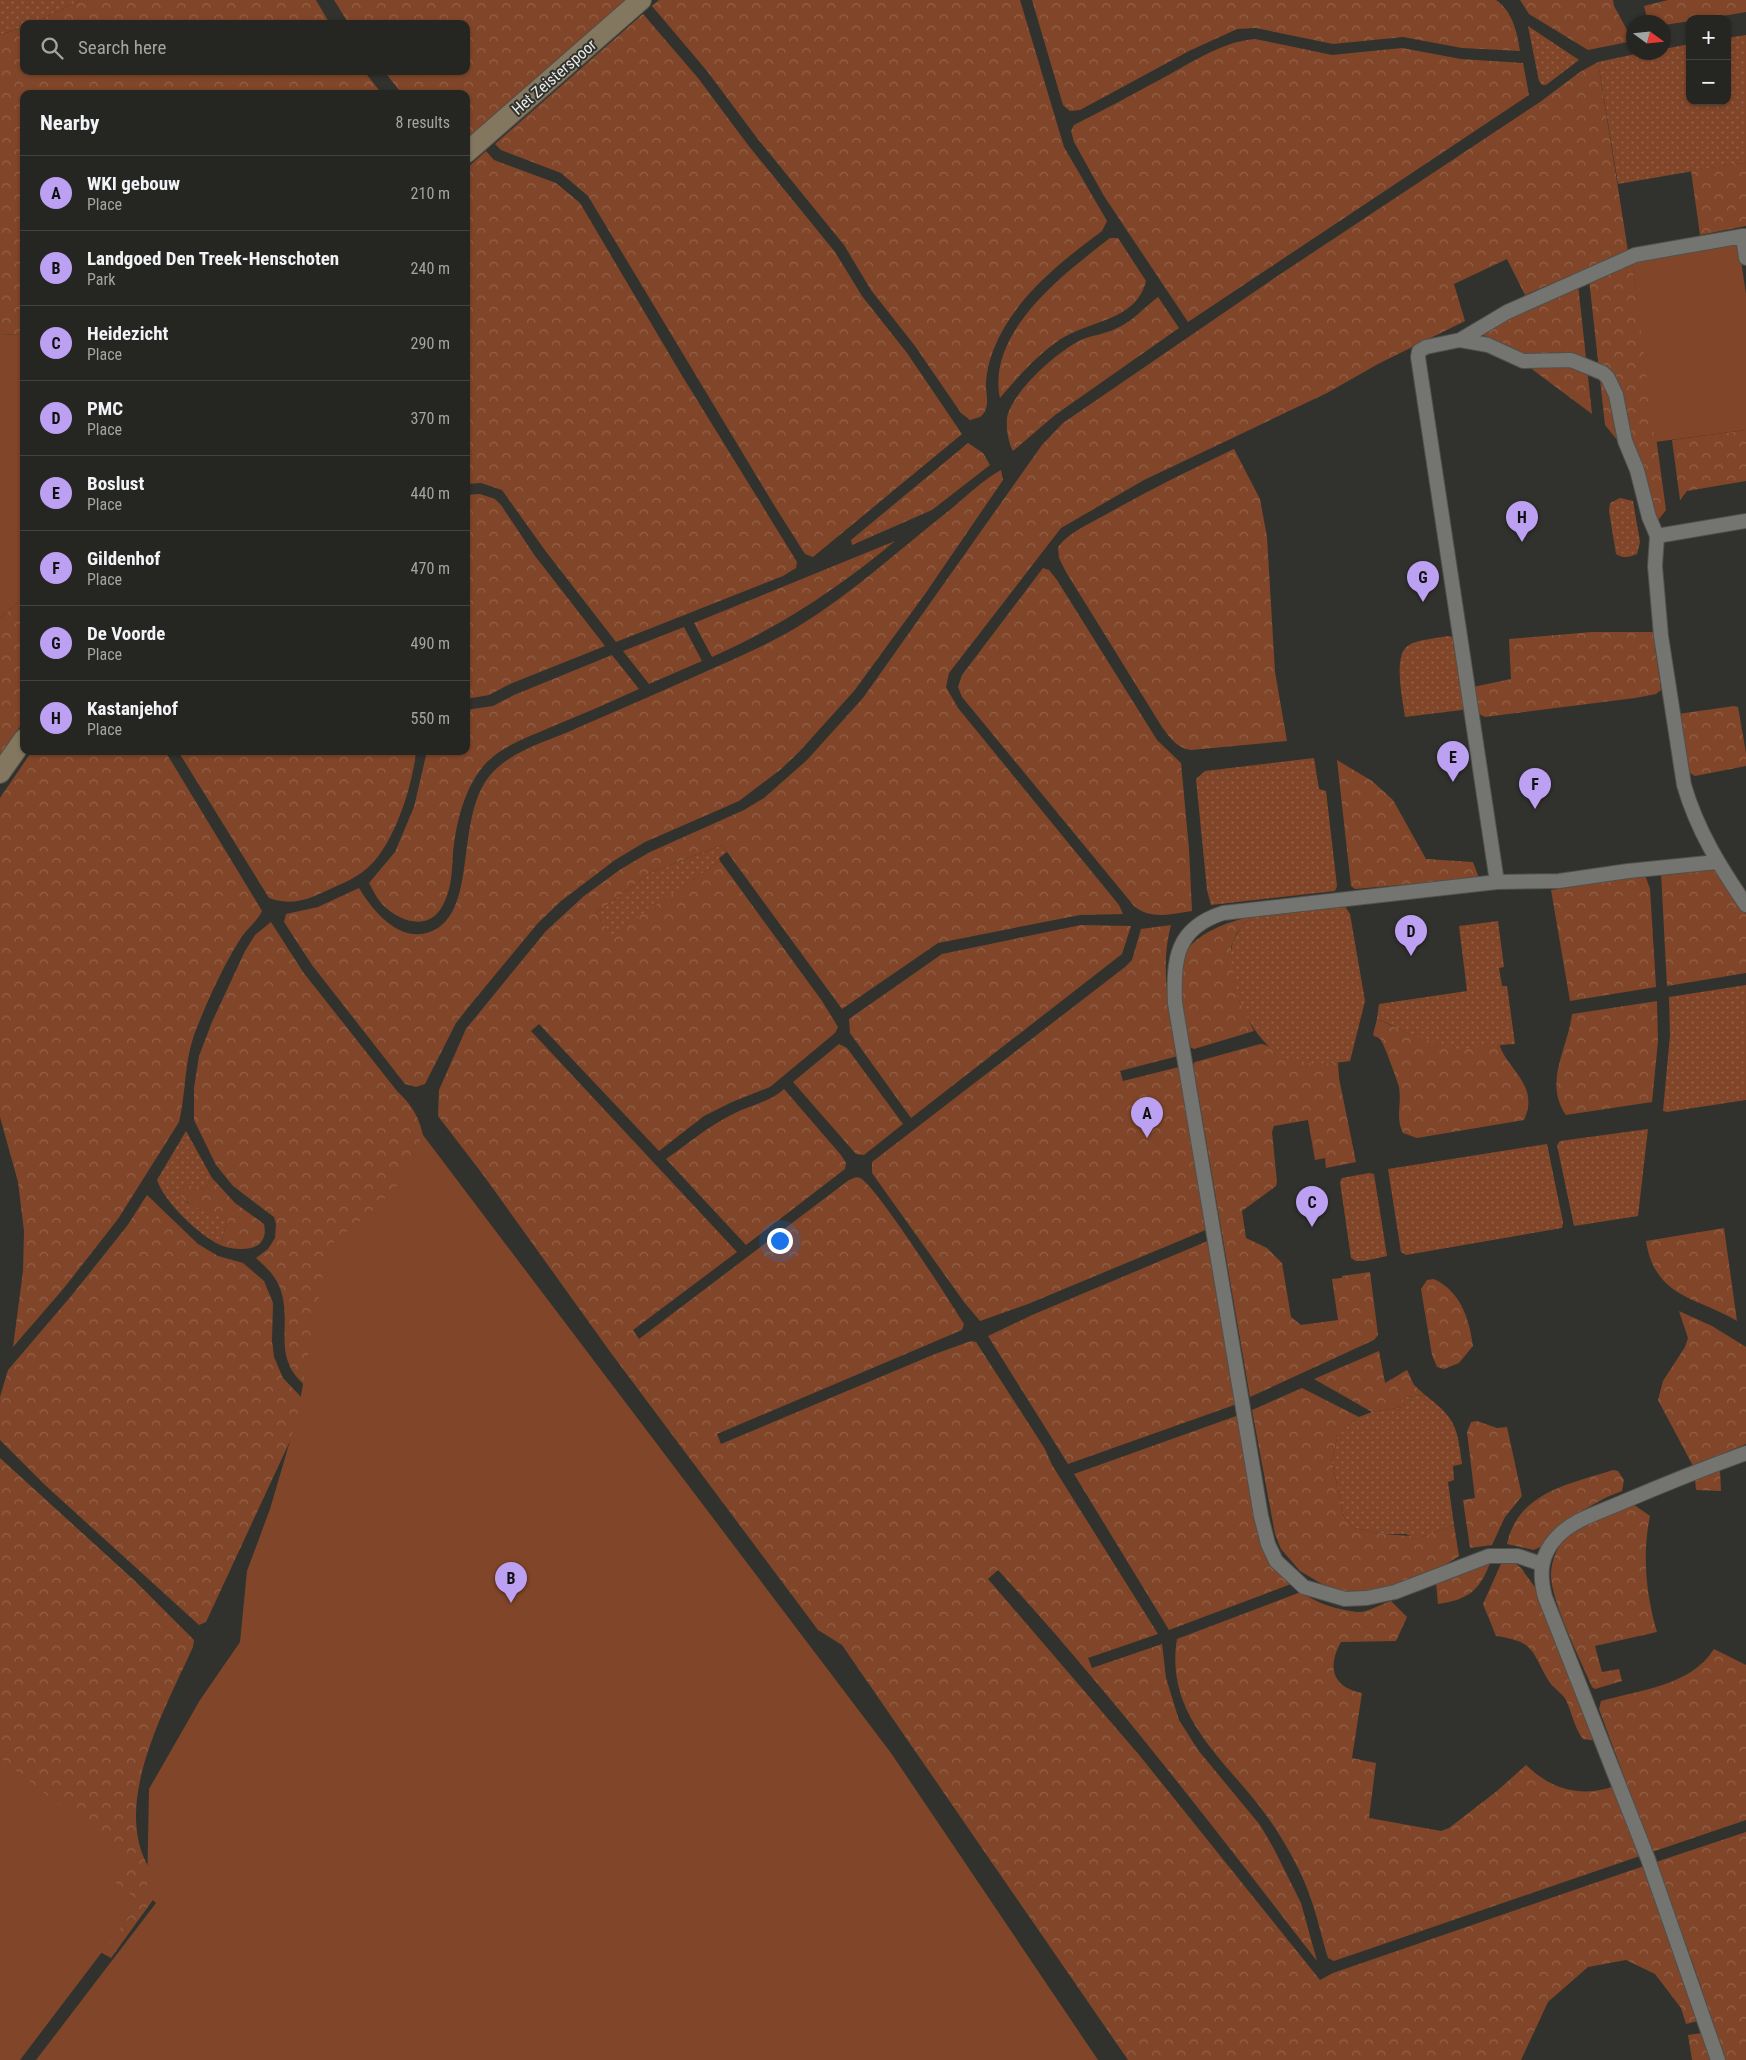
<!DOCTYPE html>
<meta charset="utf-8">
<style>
:root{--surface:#252622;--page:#31322f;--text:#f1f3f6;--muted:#a3a5a5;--line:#424340;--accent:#bca0f2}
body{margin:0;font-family:"Roboto Condensed",sans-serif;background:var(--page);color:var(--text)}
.controls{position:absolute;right:15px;top:15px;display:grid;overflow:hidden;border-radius:10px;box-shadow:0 1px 4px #0004}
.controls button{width:45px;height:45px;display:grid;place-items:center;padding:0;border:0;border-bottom:1px solid var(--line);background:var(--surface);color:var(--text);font:25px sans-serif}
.compass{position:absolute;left:1626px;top:15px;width:45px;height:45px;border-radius:50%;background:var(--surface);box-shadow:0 1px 4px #0004;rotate:105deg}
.you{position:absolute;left:779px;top:1240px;width:18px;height:18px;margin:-12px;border:4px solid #fff;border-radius:50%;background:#1a73e8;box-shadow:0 0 0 8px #1a73e833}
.badge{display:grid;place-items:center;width:32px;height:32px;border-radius:50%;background:var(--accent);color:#111;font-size:16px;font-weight:700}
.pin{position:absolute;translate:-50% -41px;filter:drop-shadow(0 1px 2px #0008)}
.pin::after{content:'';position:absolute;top:26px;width:18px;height:15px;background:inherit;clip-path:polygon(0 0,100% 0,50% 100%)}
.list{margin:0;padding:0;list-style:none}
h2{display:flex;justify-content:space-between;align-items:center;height:65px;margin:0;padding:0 20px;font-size:21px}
h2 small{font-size:16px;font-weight:400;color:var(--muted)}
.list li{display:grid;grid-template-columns:32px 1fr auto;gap:15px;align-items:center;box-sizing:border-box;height:75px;padding:0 20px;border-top:1px solid var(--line)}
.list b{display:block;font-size:19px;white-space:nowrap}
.list p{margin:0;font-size:16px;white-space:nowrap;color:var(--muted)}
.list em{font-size:16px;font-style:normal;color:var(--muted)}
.icon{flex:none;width:28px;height:28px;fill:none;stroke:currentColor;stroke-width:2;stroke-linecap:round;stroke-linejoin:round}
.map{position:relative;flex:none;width:1746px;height:2060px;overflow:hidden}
.search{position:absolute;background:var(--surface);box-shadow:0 1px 4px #0004;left:20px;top:20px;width:450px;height:55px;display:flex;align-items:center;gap:12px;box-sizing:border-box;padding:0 18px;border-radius:10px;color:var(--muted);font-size:19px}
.panel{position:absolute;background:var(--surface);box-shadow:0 1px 4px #0004;left:20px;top:90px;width:450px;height:665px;border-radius:10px}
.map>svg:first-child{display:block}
.grass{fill:url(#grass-dots)}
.forest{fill:url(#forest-crowns)}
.park{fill:#814629}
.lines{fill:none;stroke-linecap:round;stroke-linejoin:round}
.street-casing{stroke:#50504c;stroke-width:16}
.secondary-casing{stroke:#50504c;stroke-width:22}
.street{stroke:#747570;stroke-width:14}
.secondary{stroke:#83785f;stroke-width:20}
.labels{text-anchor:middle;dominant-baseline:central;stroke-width:4;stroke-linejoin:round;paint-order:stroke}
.street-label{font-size:16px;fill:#ebebe8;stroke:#31322d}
</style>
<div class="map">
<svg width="1746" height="2060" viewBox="0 0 1746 2060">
<defs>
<pattern id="grass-dots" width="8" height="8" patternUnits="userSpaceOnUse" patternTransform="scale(1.25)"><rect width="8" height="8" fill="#814629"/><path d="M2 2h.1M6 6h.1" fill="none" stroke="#936148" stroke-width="1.8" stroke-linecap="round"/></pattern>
<pattern id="forest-crowns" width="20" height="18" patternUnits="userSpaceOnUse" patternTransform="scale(1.25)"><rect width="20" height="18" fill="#814629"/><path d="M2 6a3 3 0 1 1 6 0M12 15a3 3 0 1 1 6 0" fill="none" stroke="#936148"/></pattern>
</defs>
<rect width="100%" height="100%" fill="#31322d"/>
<path class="grass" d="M 0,0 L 81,0 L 31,24 L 24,24 L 23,27 L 0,35 Z
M 1528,26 L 1579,60 L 1546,85 L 1542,85 L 1539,81 Z
M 1746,35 L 1746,162 L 1618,184 L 1598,62 L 1640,53 L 1664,52 L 1664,49 L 1690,44 L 1690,101 L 1727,101 L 1727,38 Z
M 1620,498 L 1633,501 L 1640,542 L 1637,554 C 1629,557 1624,559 1616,554 L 1609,511 L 1610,503 Z
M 1447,636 L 1454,637 L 1466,707 L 1462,710 L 1405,717 C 1403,701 1392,654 1409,645 C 1419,639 1435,639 1447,636 Z
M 1314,758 L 1319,789 L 1326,791 L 1337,886 L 1335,891 L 1211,905 L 1207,890 L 1196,779 L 1205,771 Z
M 722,845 L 727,852 L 719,858 L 720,861 L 612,936 L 596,913 L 650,873 Z
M 1343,903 L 1350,914 L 1365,1001 L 1350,1061 C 1331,1064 1302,1067 1285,1058 C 1253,1043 1223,981 1232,946 C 1234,934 1243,926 1250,917 Z
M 1498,921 L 1504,967 L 1499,968 L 1502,986 L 1507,986 L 1515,1044 C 1496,1044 1476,1052 1457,1050 C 1432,1049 1401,1028 1377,1019 L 1379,1004 L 1467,991 L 1459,926 Z
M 1746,985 L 1746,1100 L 1667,1112 L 1663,1111 L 1670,1035 L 1669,997 Z
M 1648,1129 L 1638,1216 L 1574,1226 L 1557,1145 L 1560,1141 Z
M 186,1131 L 212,1178 L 205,1189 L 199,1188 L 186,1202 L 228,1219 L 220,1245 C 198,1234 165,1203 157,1180 Z
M 1547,1144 L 1563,1222 L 1562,1228 L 1406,1255 L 1401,1252 L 1388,1169 Z
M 1369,1173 L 1374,1174 L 1387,1256 L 1364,1261 L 1356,1261 L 1351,1258 L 1340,1182 L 1342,1178 Z
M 1425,1395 C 1456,1419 1457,1426 1462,1464 L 1453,1466 L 1454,1480 L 1448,1482 L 1454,1525 L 1422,1537 L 1412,1537 L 1406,1534 L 1384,1534 L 1354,1528 L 1344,1517 L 1332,1462 L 1337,1438 L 1348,1425 L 1359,1417 L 1372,1412 L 1403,1407 L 1404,1397 Z"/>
<path class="forest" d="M 81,0 L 316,0 L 330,24 L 31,24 Z
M 334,0 L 627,0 L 466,142 L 466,94 L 402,94 L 384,71 L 466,71 L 466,24 L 349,24 Z
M 659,0 L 1020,0 L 1064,147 L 1107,221 L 1102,231 C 1059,263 1013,299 993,351 C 989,361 987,371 986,381 C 985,395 992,406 980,417 L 970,420 L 961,413 L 915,346 L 871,290 L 844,245 L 757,138 L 707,71 L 652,6 Z
M 1032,0 L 1496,0 C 1513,12 1517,32 1520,51 L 1462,48 L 1403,37 L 1333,44 L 1256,28 L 1237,29 L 1189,51 L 1080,110 L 1070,111 L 1063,105 Z
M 1520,0 L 1613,0 L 1614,6 L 1633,41 L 1588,50 L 1529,14 Z
M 1668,0 L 1746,0 L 1746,12 L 1705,19 L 1690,19 L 1690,21 L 1664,25 L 1664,22 L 1648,22 L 1644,6 Z
M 643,14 L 698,78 L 748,145 L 835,252 L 862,296 L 907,353 L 962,434 L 813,557 L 805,554 L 774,505 L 588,196 L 561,173 L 501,150 L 495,144 Z
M 24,27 L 24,71 L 364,71 L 382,94 L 24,94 L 24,334 L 0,335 L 0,35 Z
M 1255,39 L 1332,55 L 1402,48 L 1461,59 L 1523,63 L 1529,95 L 1188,322 L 1104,196 L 1074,142 L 1071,131 L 1074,125 C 1104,110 1133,94 1163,78 C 1193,62 1221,42 1255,39 Z
M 1598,62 L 1628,251 L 1525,295 L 1507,259 L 1454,284 L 1465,321 L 1378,364 L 1327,393 L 1144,480 L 1061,528 L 949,673 L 946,687 L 958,708 L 1119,905 L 1123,914 L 1080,915 L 938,943 L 842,1009 L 722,845 L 650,873 L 596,913 L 612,935 L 720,861 L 822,1001 L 838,1027 L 835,1033 L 770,1087 L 732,1102 L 704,1116 L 659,1151 L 539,1024 L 531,1031 L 737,1252 L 633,1330 L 639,1339 L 849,1180 C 853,1179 856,1176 860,1178 C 875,1184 951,1303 964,1324 L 962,1330 L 717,1434 L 721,1444 L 935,1354 L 971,1341 L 976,1342 L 1045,1449 L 1052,1465 L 1158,1634 L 1088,1658 L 1092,1668 L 1162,1644 L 1166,1678 L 1179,1720 L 1198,1750 L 1260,1825 L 1274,1849 L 1301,1903 L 1317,1961 C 1214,1828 1112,1694 998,1570 L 988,1579 L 1140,1756 L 1320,1980 L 1333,1973 L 1644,1866 L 1698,2021 L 1686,2024 L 1681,2008 L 1655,1974 L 1626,1960 L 1588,1967 L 1548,2002 L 1521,2060 L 1128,2060 L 842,1645 L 818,1630 L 611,1353 L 484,1176 L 438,1116 L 439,1090 L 466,1029 L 546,931 L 584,896 L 621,869 L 650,852 L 744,810 L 764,798 L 807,760 L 863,698 L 1042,445 L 1063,423 L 1276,277 L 1540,102 L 1580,72 Z
M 486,151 L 494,160 L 556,183 L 580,203 L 681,374 L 797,562 L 796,568 L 783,576 L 616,642 L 544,549 L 502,490 L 481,483 L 466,484 L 466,169 Z
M 1746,162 L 1746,226 L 1700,235 L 1691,171 Z
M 1110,238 L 1118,238 L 1146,281 C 1136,322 1088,320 1058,341 C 1035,357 1018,377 1000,398 C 986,332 1065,273 1110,238 Z
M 1632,261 L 1666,510 L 1652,528 L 1626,451 L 1605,425 L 1589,279 Z
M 1578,284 L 1592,414 L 1494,341 L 1475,331 Z
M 1158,297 L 1179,328 L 1055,415 L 1013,451 C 1008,442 1006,428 1007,418 C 1012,391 1059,350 1083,339 C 1093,335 1105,334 1115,329 C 1133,322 1143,308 1158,297 Z
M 1746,430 L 1746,481 L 1687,491 L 1680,500 L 1672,440 Z
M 968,443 L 983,453 L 990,465 L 932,510 L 852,545 L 851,540 Z
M 1234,449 L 1260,499 L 1267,537 L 1275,672 L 1287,741 L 1191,750 C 1177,748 1171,739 1162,727 L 1066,572 L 1059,558 L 1058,547 C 1069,532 1089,524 1105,515 C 1147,491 1190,470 1234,449 Z
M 1001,470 L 1003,480 L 925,594 L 854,691 L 799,752 L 780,770 L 739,801 L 645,842 L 615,860 L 561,901 L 538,923 L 471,1004 L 456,1023 L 425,1084 L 416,1087 L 405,1084 L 312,965 L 284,922 L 286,914 L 318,907 L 359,888 C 374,913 404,949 438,928 C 479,901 453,808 496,769 C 517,749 551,740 577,728 C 617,711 657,693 696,676 C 727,662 758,649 787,633 C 845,600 894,554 946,513 C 964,499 981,481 1001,470 Z
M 480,494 L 495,499 L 501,505 L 535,556 L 605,646 L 510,684 L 489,695 L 466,699 L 466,495 Z
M 895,541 C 836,590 781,626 712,657 L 694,623 Z
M 1043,568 L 1049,570 L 1057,580 L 1157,740 L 1181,763 L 1189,849 L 1192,911 C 1172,914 1150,920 1134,906 L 962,697 L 958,687 L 962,675 Z
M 24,597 L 24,721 L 0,755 L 0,618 Z
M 684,627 L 702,661 L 649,684 L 623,651 Z
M 1592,632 L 1653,632 L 1661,690 L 1656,694 L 1635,698 L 1485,717 L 1477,713 L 1473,687 L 1511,679 L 1509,639 Z
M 612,655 L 639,689 C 610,702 581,715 551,727 C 531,736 504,745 488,761 C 465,784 456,822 453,853 C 452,870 452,888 443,905 C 430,931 401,923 383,905 C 377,899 373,890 369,883 L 395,852 L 414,807 L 427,751 L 466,751 L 466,710 L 493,706 L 514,695 Z
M 1734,706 L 1738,707 L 1746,753 L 1746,766 L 1695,776 L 1690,773 L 1678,714 Z
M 32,751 L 165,751 L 262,911 C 257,922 245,930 239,941 C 221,970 206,1004 194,1035 C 184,1064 186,1093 179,1122 L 118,1219 L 64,1288 L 13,1347 L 23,1271 L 24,1231 L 18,1182 L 0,1117 L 0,798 Z
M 178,751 L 416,751 C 413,785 393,849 365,870 C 354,879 341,884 328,890 C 306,900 293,906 269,898 Z
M 1337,760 L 1372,781 L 1393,800 L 1426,859 L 1473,862 L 1479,878 L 1355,889 L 1351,886 Z
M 1714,869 L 1746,914 L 1746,973 L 1667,986 L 1661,873 Z
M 1645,875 L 1650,889 L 1656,987 L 1570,1001 L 1551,890 Z
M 1250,917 L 1236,934 L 1231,947 L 1231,961 L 1239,1000 L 1254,1031 L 1194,1049 L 1190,1047 C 1186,1023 1173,978 1184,955 C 1194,934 1229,921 1250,917 Z
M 271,922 L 303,972 L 397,1091 C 412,1105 420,1118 424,1140 L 311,1390 C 268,1359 294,1327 280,1288 C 275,1275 266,1267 256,1258 L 268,1249 L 275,1238 L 276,1224 L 274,1217 L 233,1186 L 216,1165 L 194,1120 L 194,1088 L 199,1056 L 212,1022 L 245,951 L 255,935 Z
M 1081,925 L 1131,926 L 1122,954 L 911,1118 L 850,1033 L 849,1019 L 942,954 Z
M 1171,925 C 1159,969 1170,1012 1178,1056 L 1120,1071 L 1123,1081 L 1179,1067 L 1208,1229 L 1028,1304 L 980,1321 L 964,1302 L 872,1173 L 872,1162 L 1125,967 L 1132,960 L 1141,929 Z
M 1657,1001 L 1658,1041 L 1652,1102 L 1566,1115 C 1543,1082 1568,1049 1572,1014 Z
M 1377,1019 L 1417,1037 L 1457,1050 L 1499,1044 C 1508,1071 1540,1085 1524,1120 L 1417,1138 L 1403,1133 C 1395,1117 1402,1105 1399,1087 C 1397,1080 1384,1043 1380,1039 C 1378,1037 1375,1037 1373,1035 Z
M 839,1044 L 847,1048 L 903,1124 L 864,1155 L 856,1154 L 793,1082 Z
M 1260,1044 C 1271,1044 1279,1057 1291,1060 C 1305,1065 1324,1063 1338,1063 L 1339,1078 L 1356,1162 L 1326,1168 L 1325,1158 L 1315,1160 L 1308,1120 L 1274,1126 L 1272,1132 L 1277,1182 L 1276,1186 L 1242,1211 L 1246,1238 L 1267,1248 L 1282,1263 L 1291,1317 L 1301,1325 L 1338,1320 L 1332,1279 L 1342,1278 L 1342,1276 L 1370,1272 L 1378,1335 L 1374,1340 L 1250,1397 L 1193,1064 L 1195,1062 Z
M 784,1089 L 841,1155 L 846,1163 L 845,1169 L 746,1245 L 666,1159 C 689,1143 710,1125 735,1113 C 751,1105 770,1102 784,1089 Z
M 212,1178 L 235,1203 L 264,1224 C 270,1253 238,1252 220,1245 L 228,1219 C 210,1213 192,1209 179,1194 L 179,1188 L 184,1185 L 205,1189 Z
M 147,1195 L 198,1244 L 218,1256 L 243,1263 L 264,1281 L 273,1303 L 272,1341 L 274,1357 L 283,1378 L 301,1397 L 297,1426 L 206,1622 L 199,1625 L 45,1485 L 0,1440 L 0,1397 L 8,1370 L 72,1295 L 127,1226 Z
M 1724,1228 L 1737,1321 C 1697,1297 1655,1298 1646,1241 Z
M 1210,1240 L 1237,1404 L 1068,1464 L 988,1336 L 1032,1315 Z
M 1434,1279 C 1461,1292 1469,1318 1473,1346 L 1459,1363 L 1444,1369 L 1437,1367 L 1432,1355 L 1421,1289 L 1427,1280 Z
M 1679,1311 L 1712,1326 L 1746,1347 L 1746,1444 L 1693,1466 L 1658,1400 L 1663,1381 L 1685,1347 L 1688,1338 Z
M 1379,1351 L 1385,1383 L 1407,1370 L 1414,1385 L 1425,1395 L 1404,1397 L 1403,1407 L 1372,1412 L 1314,1379 Z
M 1302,1388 L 1359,1417 L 1348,1425 L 1337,1438 L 1332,1462 L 1344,1517 L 1354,1528 L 1384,1534 L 1422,1537 L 1454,1525 L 1459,1556 L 1445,1565 L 1381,1590 L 1358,1594 L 1342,1593 L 1327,1587 L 1300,1571 L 1281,1549 L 1275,1534 L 1252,1410 Z
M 1239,1415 L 1253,1500 L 1291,1584 L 1169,1630 L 1074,1474 Z
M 1477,1421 L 1497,1428 L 1507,1427 L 1522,1496 L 1505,1517 L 1492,1545 L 1470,1548 L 1463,1500 L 1475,1498 L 1467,1432 L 1471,1422 Z
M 0,1458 L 135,1581 L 194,1640 L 193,1647 C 163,1714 100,1822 163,1886 L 111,1958 L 42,1920 L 0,1892 Z
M 1613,1470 L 1618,1471 L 1624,1480 L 1622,1491 L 1607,1497 L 1576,1514 L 1542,1546 L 1534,1550 L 1507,1544 C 1518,1492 1570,1484 1613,1470 Z
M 1720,1470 L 1721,1491 L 1696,1490 L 1695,1480 Z
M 1630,1502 L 1650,1516 C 1642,1554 1646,1595 1657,1632 L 1595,1646 L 1602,1672 L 1619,1669 L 1622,1681 L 1595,1689 L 1592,1687 C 1581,1661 1551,1601 1551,1575 C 1551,1560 1558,1545 1569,1534 C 1586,1520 1611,1512 1630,1502 Z
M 1504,1557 L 1512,1560 L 1521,1568 L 1537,1590 L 1597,1741 L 1583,1739 C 1574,1727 1572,1713 1566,1700 C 1562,1693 1555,1689 1550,1683 C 1531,1652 1537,1642 1496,1636 L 1483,1604 Z
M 1491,1561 C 1479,1591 1470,1599 1438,1604 L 1436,1583 Z
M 1301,1592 C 1316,1603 1338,1610 1357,1612 C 1368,1613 1380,1604 1391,1601 L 1407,1617 L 1396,1641 L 1341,1642 C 1327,1667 1332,1687 1362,1693 L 1352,1758 L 1376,1763 L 1369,1818 L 1441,1831 L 1449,1828 L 1497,1791 L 1526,1765 C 1552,1790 1581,1798 1615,1786 L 1640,1856 L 1334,1961 L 1328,1958 C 1322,1939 1318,1919 1311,1899 C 1302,1872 1285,1842 1269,1819 C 1228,1761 1164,1718 1177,1639 Z
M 1714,1649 L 1746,1665 L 1746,1820 L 1652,1852 L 1599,1709 L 1601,1701 C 1639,1690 1691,1686 1714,1649 Z
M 1746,1832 L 1746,2060 L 1725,2060 L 1697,1975 L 1656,1862 Z
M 1702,2033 L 1710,2060 L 1692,2060 L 1688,2035 Z"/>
<path class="park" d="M 1738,241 L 1746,294 L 1746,430 L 1655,442 L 1632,261 Z
M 24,334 L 24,597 L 0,618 L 0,335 Z
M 423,1135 L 891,1753 L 1098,2060 L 36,2060 L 156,1903 L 147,1895 L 149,1789 L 200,1700 L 240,1642 L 247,1571 L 270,1509 L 297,1417 L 328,1247 L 372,1211 L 397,1186 Z
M 0,1758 L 128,1859 L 116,1883 L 140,1902 L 20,2060 L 0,2060 Z"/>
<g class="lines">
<g class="street-casing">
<path id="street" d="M 1746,236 L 1743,236 L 1746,258
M 1460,340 L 1488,345 L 1523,361 L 1571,360 L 1603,373 L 1608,378 L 1616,395 L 1625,441 L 1637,470 L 1649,517 L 1657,536
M 1746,521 L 1657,536 L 1655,566 L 1661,636 L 1684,785 C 1697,830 1720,867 1746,905
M 1497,882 L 1418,357 L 1419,351 L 1426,347 L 1460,340 L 1507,312 L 1635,255 L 1743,236
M 1541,1564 L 1518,1556 L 1489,1556 L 1395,1592 L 1367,1598 L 1345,1599 L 1304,1587 L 1276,1561 L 1268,1544 L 1261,1516 L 1175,1003 C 1173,959 1176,928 1223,913 L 1497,882 L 1559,881 L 1628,871 L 1717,862
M 1718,2060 L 1648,1859 L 1545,1597 C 1539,1574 1540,1555 1557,1537 C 1573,1520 1597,1513 1618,1504 C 1660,1486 1702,1469 1746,1453"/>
</g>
<g class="secondary-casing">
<path id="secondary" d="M 466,153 L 641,0
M 0,773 L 24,739"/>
</g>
<use href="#street" class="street"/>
<use href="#secondary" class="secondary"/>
</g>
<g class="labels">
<g class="street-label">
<text transform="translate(554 77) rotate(-41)">Het Zeisterspoor</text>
</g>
</g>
</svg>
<div class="controls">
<button>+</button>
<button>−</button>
</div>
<svg class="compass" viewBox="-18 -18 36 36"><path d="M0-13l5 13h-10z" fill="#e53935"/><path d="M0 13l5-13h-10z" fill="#a3a5a5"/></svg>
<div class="you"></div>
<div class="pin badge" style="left:1147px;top:1138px">A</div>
<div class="pin badge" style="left:511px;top:1603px">B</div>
<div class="pin badge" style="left:1312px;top:1227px">C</div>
<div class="pin badge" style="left:1411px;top:956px">D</div>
<div class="pin badge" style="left:1453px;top:782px">E</div>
<div class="pin badge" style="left:1535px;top:809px">F</div>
<div class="pin badge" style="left:1423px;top:602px">G</div>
<div class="pin badge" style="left:1522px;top:542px">H</div>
<div class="search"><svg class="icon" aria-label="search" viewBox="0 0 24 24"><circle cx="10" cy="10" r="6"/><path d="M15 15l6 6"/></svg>Search here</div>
<section class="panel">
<h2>Nearby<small>8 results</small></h2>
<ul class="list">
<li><span class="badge">A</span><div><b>WKI gebouw</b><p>Place</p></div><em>210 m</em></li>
<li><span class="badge">B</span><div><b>Landgoed Den Treek-Henschoten</b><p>Park</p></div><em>240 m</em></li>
<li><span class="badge">C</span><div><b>Heidezicht</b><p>Place</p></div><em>290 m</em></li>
<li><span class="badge">D</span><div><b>PMC</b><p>Place</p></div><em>370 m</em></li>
<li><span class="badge">E</span><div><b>Boslust</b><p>Place</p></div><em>440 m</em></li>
<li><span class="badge">F</span><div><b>Gildenhof</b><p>Place</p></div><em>470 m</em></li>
<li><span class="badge">G</span><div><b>De Voorde</b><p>Place</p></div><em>490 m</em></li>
<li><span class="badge">H</span><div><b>Kastanjehof</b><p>Place</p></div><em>550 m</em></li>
</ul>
</section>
</div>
